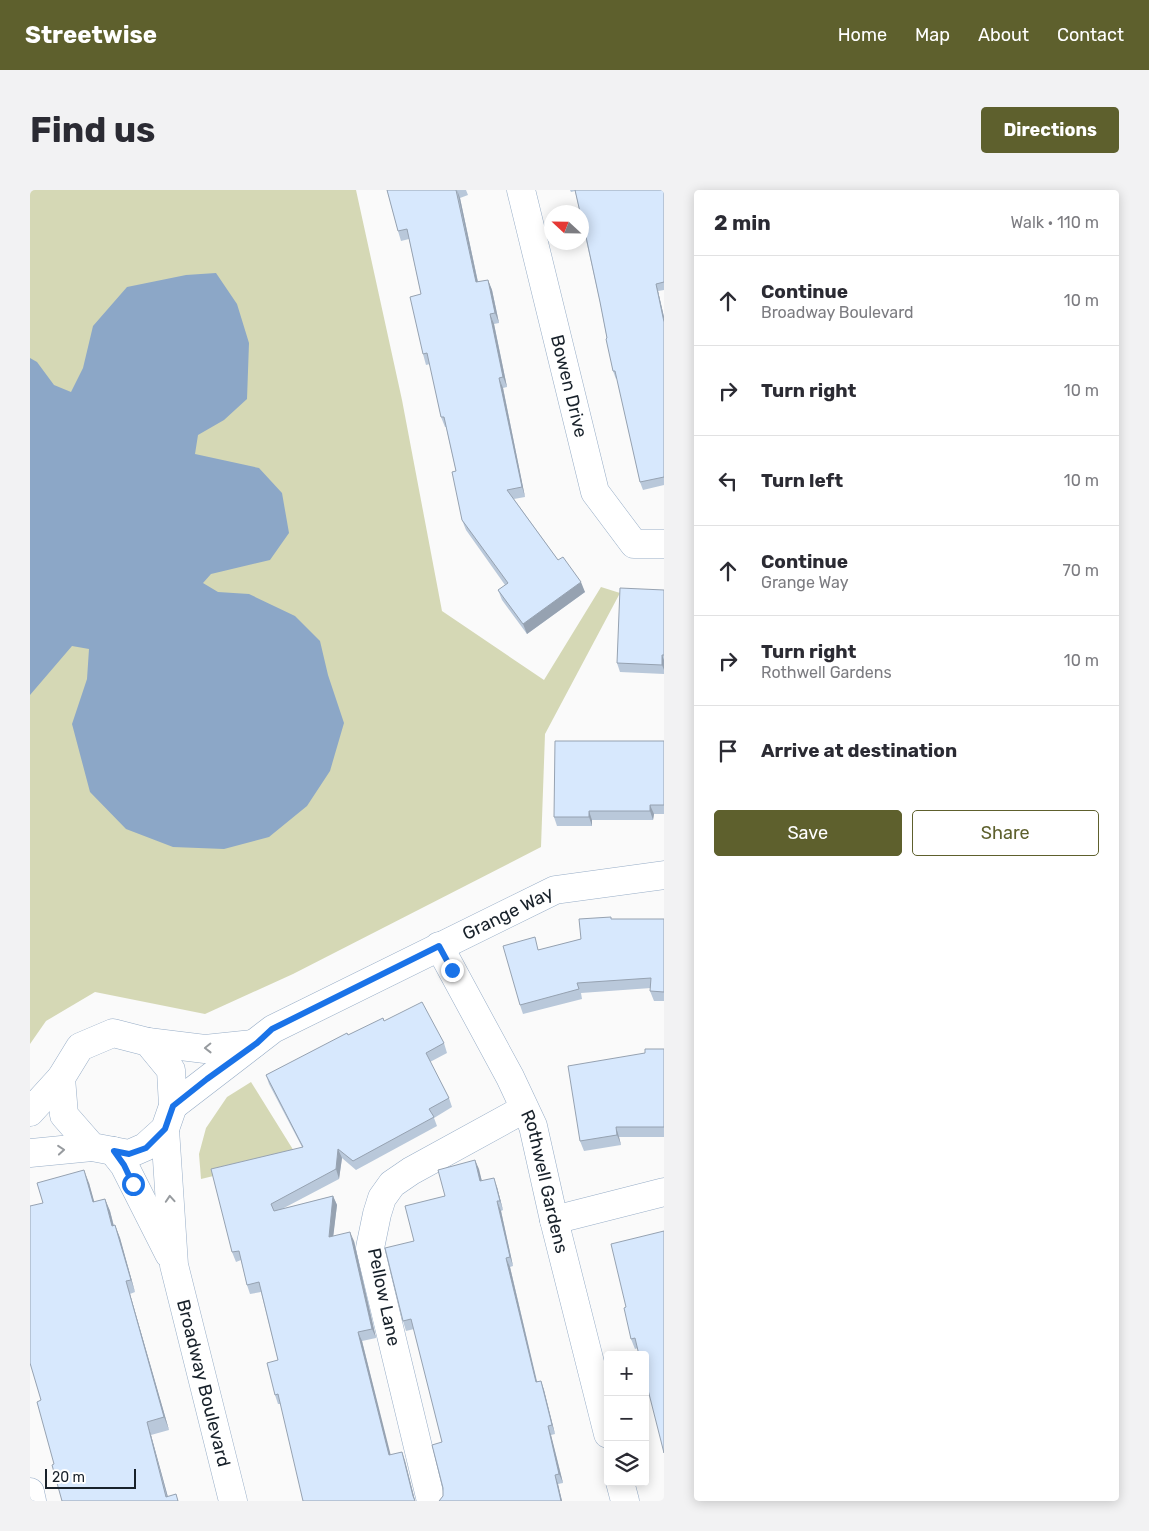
<!DOCTYPE html>
<meta charset="utf-8">
<style>
:root{--surface:#fff;--page:#f2f2f3;--text:#2b2b33;--muted:#7c7c81;--line:#e1e1e2;--accent:#5e602d}
body{margin:0;font-family:Rubik,sans-serif;background:var(--page);color:var(--text)}
.controls{position:absolute;right:15px;bottom:15px;display:grid;overflow:hidden;border-radius:5px;box-shadow:0 2px 12px #0003}
.controls button{width:45px;height:45px;display:grid;place-items:center;padding:0;border:0;border-bottom:1px solid var(--line);background:var(--surface);color:var(--text);font:25px sans-serif}
.compass{position:absolute;left:514px;top:15px;width:45px;height:45px;border-radius:50%;background:var(--surface);box-shadow:0 2px 12px #0003;rotate:292deg}
.scale{position:absolute;left:15px;bottom:12px;width:91px;box-sizing:border-box;padding-left:5px;border:2px solid #18212a;border-top:0;font-size:14px;line-height:18px;white-space:nowrap;color:#18212a;-webkit-text-stroke:4px #fff;paint-order:stroke}
.stop{position:absolute;width:15px;height:15px;margin:-11px;border:4px solid #1a73e8;border-radius:50%;background:#fff}
.stop.end{background:#1a73e8;border-color:#fff;box-shadow:0 1px 5px #0008}
.list{margin:0;padding:0;list-style:none}
h2{display:flex;justify-content:space-between;align-items:center;height:65px;margin:0;padding:0 20px;font-size:21px}
h2 small{font-size:16px;font-weight:400;color:var(--muted)}
.list li{display:grid;grid-template-columns:32px 1fr auto;gap:15px;align-items:center;box-sizing:border-box;height:90px;padding:0 20px;border-top:1px solid var(--line)}
.list b{display:block;font-size:19px;white-space:nowrap}
.list p{margin:0;font-size:16px;white-space:nowrap;color:var(--muted)}
.list em{font-size:16px;font-style:normal;color:var(--muted)}
.actions{display:flex;gap:10px;padding:15px 20px}
.actions a{flex:1;padding:11px 0;border:1px solid var(--accent);border-radius:5px;text-align:center;font-size:18px;color:var(--accent)}
.actions .main{background:var(--accent);color:#fff}
.icon{flex:none;width:28px;height:28px;fill:none;stroke:currentColor;stroke-width:2;stroke-linecap:round;stroke-linejoin:round}
.map{position:relative;flex:none;width:634px;height:1311px;overflow:hidden;border-radius:5px}
header{display:flex;align-items:center;gap:30px;box-sizing:border-box;height:70px;padding:0 25px;background:var(--accent);color:#fff}
header strong{font-size:24px}
nav{display:flex;gap:28px;margin-inline-start:auto;font-size:18px}
.intro{display:flex;align-items:center;justify-content:space-between;box-sizing:border-box;height:120px;padding:0 30px}
h1{margin:0;font-size:35px}
.button{padding:12px 22px;border-radius:5px;background:var(--accent);color:#fff;font-size:18px;font-weight:700}
main{display:flex;gap:30px;padding:0 30px}
aside{flex:1;background:var(--surface);border-radius:5px;box-shadow:0 2px 12px #0003}
.map>svg:first-child{display:block}
.green{fill:#d5d8b5}
.water{fill:#8ca7c7}
.lines{fill:none;stroke-linecap:round;stroke-linejoin:round}
.minor-casing{stroke:#97adc7;stroke-width:29}
.minor{stroke:#fff;stroke-width:28}
.wall{fill:#b9c8da}
.shaded-wall{fill:#96a2b1}
.building{fill:#d7e8fd;stroke:#96a2b1}
.oneway{stroke:#979b9f}
.route{stroke:#1a73e8;stroke-width:6}
.labels{text-anchor:middle;dominant-baseline:central;stroke-width:4.5;stroke-linejoin:round;paint-order:stroke}
.street-label{font-size:18px;fill:#18212a;stroke:#fff}
</style>
<header>
<strong>Streetwise</strong>
<nav><a>Home</a><a>Map</a><a>About</a><a>Contact</a></nav>
</header>
<div class="intro"><h1>Find us</h1><a class="button">Directions</a></div>
<main>
<div class="map">
<svg width="634" height="1311" viewBox="0 0 634 1311">
<rect width="100%" height="100%" fill="#fafafa"/>
<path class="green" d="M 0,0 L 326,0 L 372,210 L 412,421 L 514,490 L 571,397 L 590,403 L 515,544 L 511,657 L 263,784 L 175,824 L 65,802 L 16,831 L 0,854 Z
M 221,892 L 267,966 L 171,989 L 169,964 L 176,938 L 197,907 Z"/>
<path class="water" d="M 186,83 L 207,114 L 219,153 L 217,209 L 194,230 L 168,245 L 165,264 L 229,278 L 252,303 L 259,343 L 240,370 L 181,384 L 173,393 L 188,402 L 219,404 L 265,426 L 290,451 L 298,485 L 314,533 L 300,581 L 277,616 L 239,647 L 194,659 L 143,657 L 96,639 L 60,602 L 42,534 L 57,489 L 59,459 L 42,456 L 0,505 L 0,168 L 7,172 L 24,195 L 41,202 L 53,178 L 63,136 L 97,97 L 156,85 Z"/>
<g class="lines">
<g class="minor-casing">
<g id="minor">
<path id="s1" d="M 491,0 L 565,302 L 604,354 L 634,354"/>
<path id="s2" d="M 409,756 L 480,887 L 503,936 L 524,1030 L 578,1244"/>
<path d="M 83,843 L 118,852 L 141,880 L 143,916 L 135,939 L 115,957 L 99,964 L 62,957 L 34,925 L 31,888 L 50,857 Z"/>
<path d="M 118,852 L 175,859 L 223,854"/>
<path id="s3" d="M 143,916 L 243,839 L 525,700 L 634,685"/>
<path d="M 0,922 L 31,888"/>
<path id="s4" d="M 135,939 L 144,1075 L 203,1311"/>
<path d="M 83,961 L 94,975 L 139,1064"/>
<path d="M 0,963 L 62,957"/>
<path d="M 524,1030 L 634,1002"/>
<path d="M 590,1292 L 595,1311"/>
<path d="M 0,1302 L 2,1311"/>
<path d="M 401,1311 L 340,1058 L 347,1024 L 352,1008 L 362,994 L 381,981 L 494,919"/>
</g>
</g>
<use href="#minor" class="minor"/>
</g>
<path class="wall" d="M 357,0 L 436,0 L 438,5 L 430,8 L 448,92 L 458,90 L 462,100 L 469,133 L 464,134 L 477,197 L 473,198 L 495,307 L 484,309 L 528,370 L 555,402 L 497,444 L 472,410 L 468,400 L 475,395 L 436,340 L 432,330 L 426,281 L 416,237 L 415,237 L 411,227 L 400,174 L 396,175 L 393,164 L 391,104 L 379,49 L 371,51 L 368,41 Z
M 540,0 L 634,0 L 634,100 L 628,101 L 634,127 L 634,295 L 613,300 L 610,292 L 587,188 L 586,189 L 583,181 L 570,112 L 545,1 L 541,2 Z
M 634,400 L 634,484 L 590,482 L 587,473 Z
M 634,551 L 634,624 L 624,624 L 623,630 L 562,630 L 562,636 L 527,636 L 524,627 Z
M 581,729 L 634,729 L 634,811 L 624,811 L 620,801 L 621,798 L 551,803 L 552,809 L 493,824 L 490,815 L 509,760 L 551,749 Z
M 354,831 L 414,853 L 417,863 L 400,872 L 419,908 L 422,917 L 404,928 L 407,936 L 326,980 L 312,968 L 309,989 L 252,1019 L 303,1006 L 307,1015 L 303,1046 L 324,1051 L 346,1148 L 332,1151 L 360,1265 L 372,1262 L 375,1271 L 385,1310 L 250,1214 L 248,1214 L 245,1205 L 248,1170 L 231,1102 L 220,1104 L 217,1095 L 211,1070 L 206,1072 L 202,1062 L 272,957 L 239,894 L 236,885 L 318,845 Z
M 634,859 L 634,947 L 589,947 L 591,955 L 554,961 L 550,951 L 615,863 Z
M 445,970 L 452,991 L 467,997 L 473,1020 L 471,1021 L 483,1076 L 480,1077 L 507,1191 L 511,1191 L 514,1200 L 525,1244 L 521,1245 L 533,1293 L 528,1294 L 532,1311 L 409,1311 L 413,1306 L 412,1252 L 384,1139 L 376,1141 L 373,1131 L 384,1051 L 415,1006 Z
M 59,993 L 64,1012 L 75,1009 L 80,1021 L 84,1036 L 85,1035 L 90,1048 L 105,1102 L 100,1104 L 139,1240 L 121,1245 L 138,1307 L 146,1304 L 148,1311 L 32,1311 L 11,1210 Z
M 596,1117 L 608,1158 L 605,1159 L 601,1149 Z"/>
<path class="shaded-wall" d="M 427,0 L 430,8 L 450,102 L 446,92 Z
M 458,90 L 462,100 L 469,133 L 465,123 Z
M 626,94 L 628,101 L 634,127 L 634,132 Z
M 460,124 L 464,134 L 477,197 L 473,187 Z
M 469,188 L 473,198 L 495,307 L 492,297 Z
M 551,392 L 555,402 L 497,444 L 493,434 Z
M 632,465 L 634,470 L 634,480 L 632,475 Z
M 620,615 L 624,624 L 623,630 L 620,621 Z
M 559,621 L 562,630 L 562,636 L 559,627 Z
M 586,937 L 589,947 L 591,955 L 587,945 Z
M 308,959 L 312,968 L 309,989 L 306,979 Z
M 445,970 L 449,979 L 454,1000 L 450,991 Z
M 54,980 L 59,993 L 68,1025 L 63,1012 Z
M 464,988 L 467,997 L 473,1020 L 470,1011 Z
M 303,1006 L 307,1015 L 302,1057 L 299,1047 Z
M 75,1009 L 80,1021 L 87,1049 L 82,1036 Z
M 467,1011 L 471,1021 L 483,1076 L 480,1067 Z
M 85,1035 L 90,1048 L 105,1102 L 101,1090 Z
M 320,1042 L 324,1051 L 346,1148 L 342,1139 Z
M 476,1068 L 480,1077 L 509,1201 L 506,1192 Z
M 96,1091 L 100,1104 L 139,1240 L 134,1227 Z
M 328,1142 L 332,1151 L 363,1274 L 359,1265 Z
M 511,1191 L 514,1200 L 525,1244 L 522,1235 Z
M 117,1232 L 121,1245 L 139,1311 L 138,1311 Z
M 518,1236 L 521,1245 L 533,1293 L 529,1284 Z
M 372,1262 L 375,1271 L 385,1311 L 383,1306 Z
M 525,1285 L 528,1294 L 532,1311 L 531,1311 Z"/>
<path class="building" d="M 357,0 L 426,0 L 446,92 L 458,90 L 465,123 L 460,124 L 473,187 L 469,188 L 492,297 L 477,300 L 528,370 L 533,367 L 551,392 L 493,434 L 468,400 L 478,393 L 432,330 L 422,282 L 426,281 L 414,227 L 411,227 L 397,163 L 393,164 L 380,107 L 391,104 L 377,39 L 368,41 Z
M 545,0 L 634,0 L 634,92 L 626,94 L 634,132 L 634,287 L 610,292 L 585,181 L 583,181 L 576,149 L 577,148 L 570,112 L 552,28 L 552,22 L 550,22 Z
M 590,398 L 634,400 L 634,465 L 632,465 L 632,475 L 587,473 Z
M 525,551 L 634,551 L 634,615 L 620,615 L 620,621 L 559,621 L 559,627 L 524,627 Z
M 581,727 L 581,729 L 634,729 L 634,802 L 620,801 L 621,788 L 547,793 L 549,799 L 490,815 L 473,756 L 505,747 L 508,760 L 551,749 L 549,729 Z
M 392,812 L 414,853 L 396,863 L 419,908 L 399,919 L 404,927 L 323,971 L 308,959 L 306,979 L 241,1014 L 244,1021 L 303,1006 L 299,1047 L 320,1042 L 342,1139 L 328,1142 L 359,1265 L 372,1262 L 383,1306 L 385,1311 L 273,1311 L 248,1204 L 245,1205 L 237,1173 L 248,1170 L 229,1092 L 217,1095 L 209,1061 L 202,1062 L 181,979 L 273,957 L 236,885 L 317,843 L 318,845 L 353,828 L 354,831 Z
M 615,859 L 634,859 L 634,937 L 586,937 L 587,945 L 550,951 L 538,876 L 615,863 Z
M 445,970 L 450,991 L 464,988 L 470,1011 L 467,1011 L 480,1067 L 476,1068 L 506,1192 L 511,1191 L 522,1235 L 518,1236 L 529,1284 L 525,1285 L 531,1311 L 409,1311 L 413,1306 L 413,1298 L 402,1255 L 412,1252 L 381,1129 L 373,1131 L 355,1058 L 384,1051 L 375,1016 L 415,1006 L 408,980 Z
M 54,980 L 63,1012 L 75,1009 L 82,1036 L 85,1035 L 101,1090 L 96,1091 L 134,1227 L 117,1232 L 136,1307 L 146,1304 L 148,1311 L 32,1311 L 22,1275 L 24,1274 L 7,1212 L 11,1210 L 0,1173 L 0,1016 L 13,1013 L 7,993 Z
M 634,1041 L 634,1263 L 615,1188 L 615,1165 L 609,1165 L 605,1148 L 601,1149 L 594,1118 L 596,1117 L 581,1054 Z"/>
<defs><path id="oneway-chevron" d="M-2-3.5L2.5 0L-2 3.5" fill="none" stroke-width="1.6" stroke-linecap="round" stroke-linejoin="round" transform="scale(1.25)"/></defs>
<g class="oneway">
<use href="#oneway-chevron" transform="translate(178 858) rotate(179)"/>
<use href="#oneway-chevron" transform="translate(31 960) rotate(-5)"/>
<use href="#oneway-chevron" transform="translate(140 1009) rotate(-94)"/>
</g>
<g class="lines">
<path class="route" d="M 103,994 L 94,975 L 84,961 L 99,964 L 116,958 L 135,939 L 143,916 L 177,889 L 227,853 L 242,839 L 409,756 L 422,780"/>
</g>
<g class="labels">
<g class="street-label">
<text stroke="none"><textPath href="#s1" startOffset="202">Bowen Drive</textPath></text>
<text stroke="none"><textPath href="#s3" startOffset="388">Grange Way</textPath></text>
<text stroke="none"><textPath href="#s2" startOffset="260">Rothwell Gardens</textPath></text>
<text transform="translate(354 1107) rotate(78)">Pellow Lane</text>
<text stroke="none"><textPath href="#s4" startOffset="258">Broadway Boulevard</textPath></text>
</g>
</g>
</svg>
<div class="controls">
<button>+</button>
<button>−</button>
<button><svg class="icon" aria-label="layers" viewBox="0 0 24 24"><path d="M12 4l9 5-9 5-9-5zM3 14l9 5 9-5"/></svg></button>
</div>
<svg class="compass" viewBox="-18 -18 36 36"><path d="M0-13l5 13h-10z" fill="#e53935"/><path d="M0 13l5-13h-10z" fill="#7c7c81"/></svg>
<div class="scale">20 m</div>
<div class="stop" style="left:103px;top:994px"></div>
<div class="stop end" style="left:422px;top:780px"></div>
</div>
<aside>
<h2>2 min<small>Walk · 110 m</small></h2>
<ul class="list">
<li><svg class="icon" aria-label="ahead" viewBox="0 0 24 24"><path d="M12 20V5M6 11l6-6 6 6"/></svg><div><b>Continue</b><p>Broadway Boulevard</p></div><em>10 m</em></li>
<li><svg class="icon" aria-label="right" viewBox="0 0 24 24"><path d="M7 20v-9h11M14 6l5 5-5 5"/></svg><div><b>Turn right</b></div><em>10 m</em></li>
<li><svg class="icon" aria-label="left" viewBox="0 0 24 24"><path d="M17 20v-9H6M10 6l-5 5 5 5"/></svg><div><b>Turn left</b></div><em>10 m</em></li>
<li><svg class="icon" aria-label="ahead" viewBox="0 0 24 24"><path d="M12 20V5M6 11l6-6 6 6"/></svg><div><b>Continue</b><p>Grange Way</p></div><em>70 m</em></li>
<li><svg class="icon" aria-label="right" viewBox="0 0 24 24"><path d="M7 20v-9h11M14 6l5 5-5 5"/></svg><div><b>Turn right</b><p>Rothwell Gardens</p></div><em>10 m</em></li>
<li><svg class="icon" aria-label="arrive" viewBox="0 0 24 24"><path d="M6 21V4h12l-3 4 3 4H6"/></svg><div><b>Arrive at destination</b></div></li>
</ul>
<div class="actions"><a class="main">Save</a><a>Share</a></div>
</aside>
</main>
